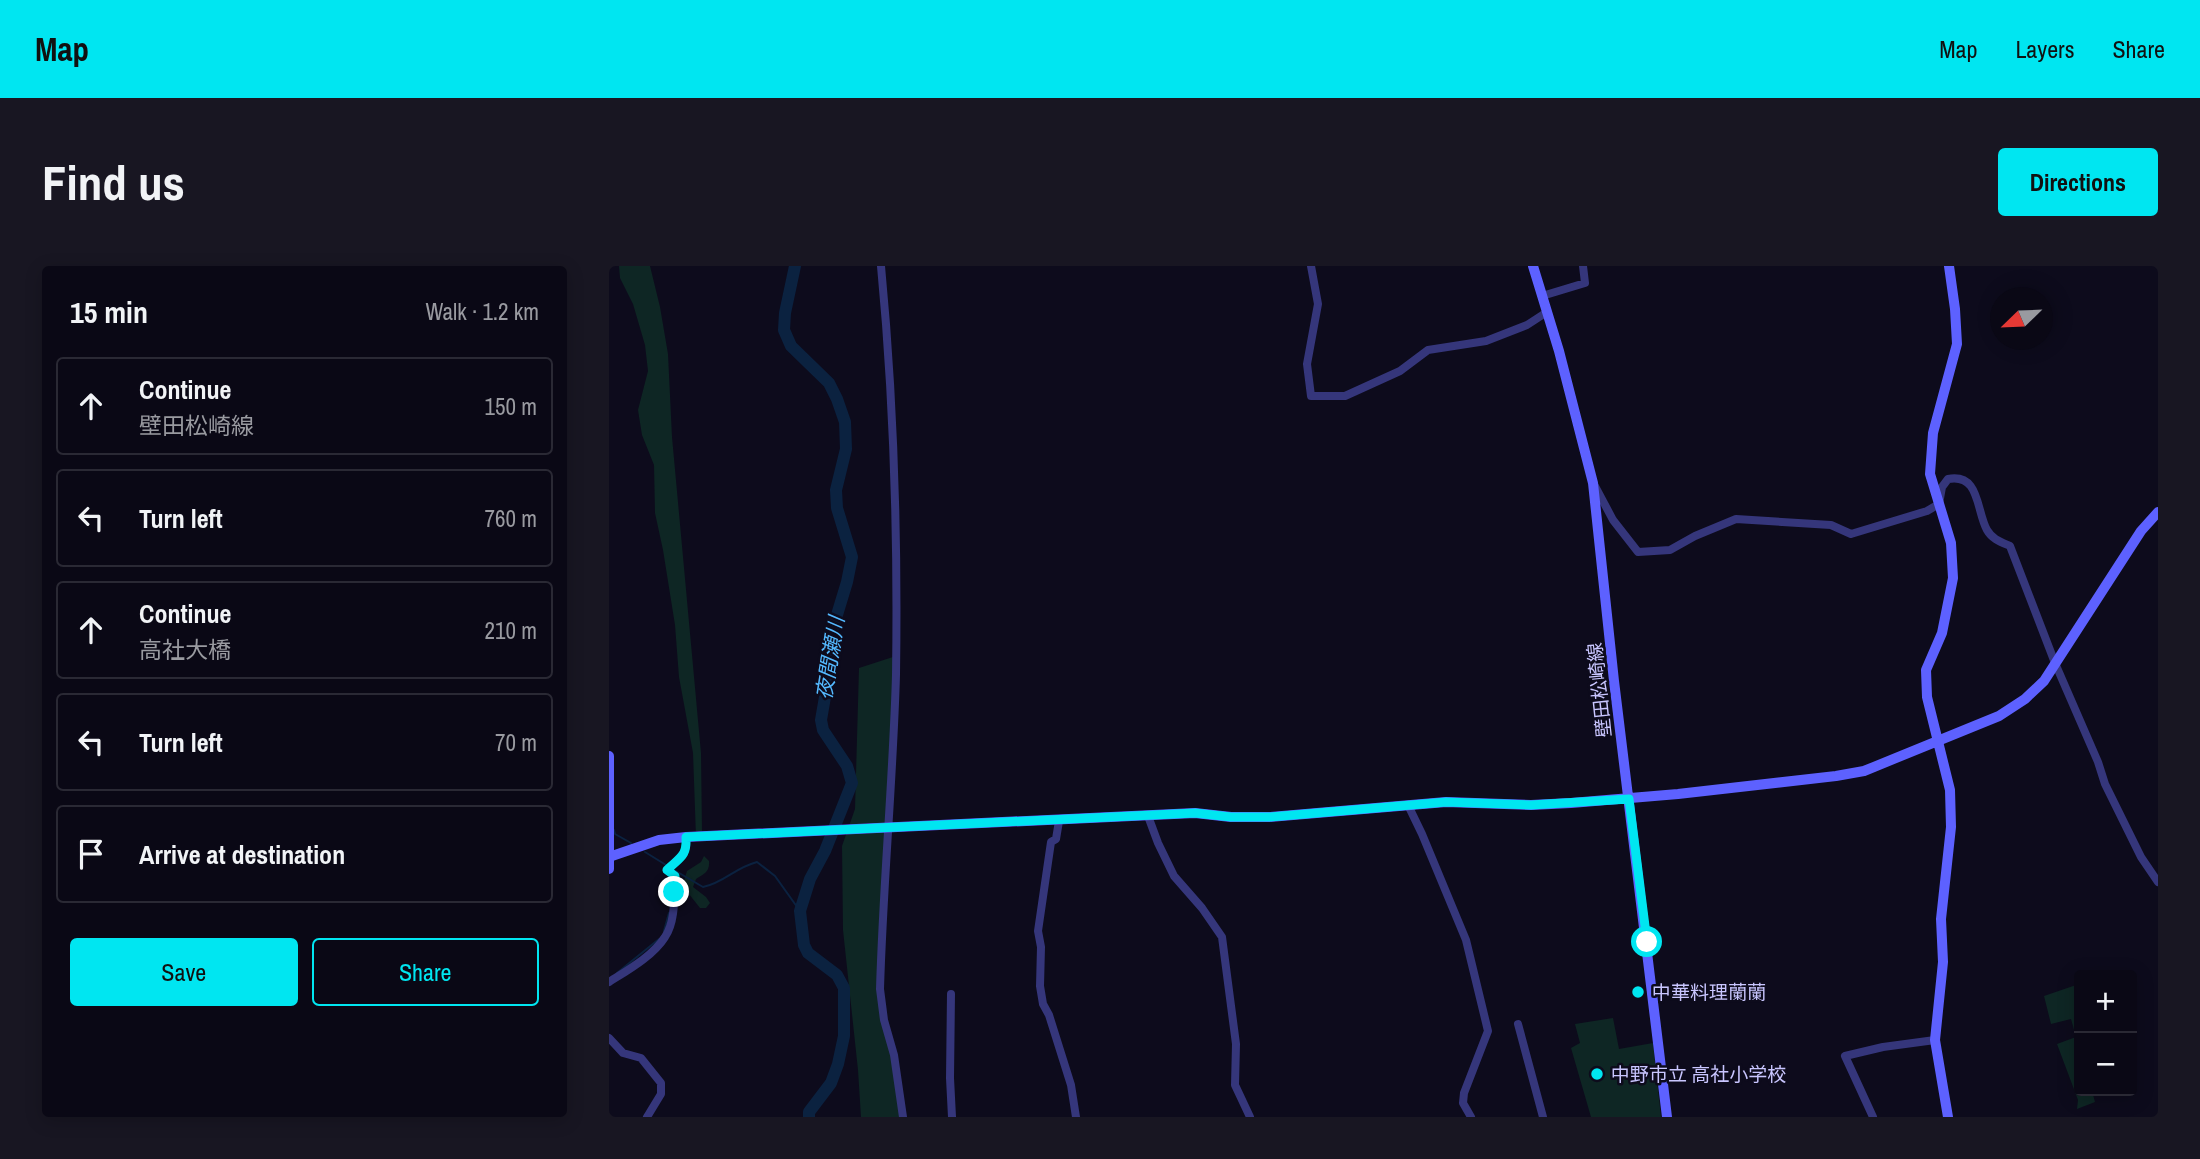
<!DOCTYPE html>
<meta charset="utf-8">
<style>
:root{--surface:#0a0815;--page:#181622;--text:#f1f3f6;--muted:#999aa0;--line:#2a2934;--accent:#00e6f1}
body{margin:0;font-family:"Archivo Narrow","Noto Sans JP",sans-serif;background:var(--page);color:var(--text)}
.controls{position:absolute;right:21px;bottom:21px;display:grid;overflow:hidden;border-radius:7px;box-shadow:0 4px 18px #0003}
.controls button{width:63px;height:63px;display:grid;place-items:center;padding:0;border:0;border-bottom:2px solid var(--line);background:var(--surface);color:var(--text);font:35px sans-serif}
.compass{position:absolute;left:1381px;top:21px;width:63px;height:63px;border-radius:50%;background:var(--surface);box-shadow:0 4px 18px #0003;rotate:247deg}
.stop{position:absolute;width:21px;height:21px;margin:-16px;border:5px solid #00e6f1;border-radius:50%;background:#fff}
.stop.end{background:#00e6f1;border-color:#fff;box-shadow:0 2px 7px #0008}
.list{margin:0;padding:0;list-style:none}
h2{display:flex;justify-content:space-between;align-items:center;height:91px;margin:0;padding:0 28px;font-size:30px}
h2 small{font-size:23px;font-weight:400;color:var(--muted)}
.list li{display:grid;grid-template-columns:46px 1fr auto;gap:21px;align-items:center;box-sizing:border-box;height:98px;margin:0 14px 14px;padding:0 14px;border:2px solid var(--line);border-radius:7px}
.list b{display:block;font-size:26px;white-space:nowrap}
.list p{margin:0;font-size:23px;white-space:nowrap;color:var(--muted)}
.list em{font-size:23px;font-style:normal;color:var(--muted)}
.actions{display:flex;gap:14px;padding:21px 28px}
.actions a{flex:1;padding:16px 0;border:2px solid var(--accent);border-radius:7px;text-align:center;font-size:24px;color:var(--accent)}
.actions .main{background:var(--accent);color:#111}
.icon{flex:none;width:38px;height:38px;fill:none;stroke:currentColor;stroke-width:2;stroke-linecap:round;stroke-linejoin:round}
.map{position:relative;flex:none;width:1549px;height:851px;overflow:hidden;border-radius:7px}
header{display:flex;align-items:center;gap:42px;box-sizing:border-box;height:98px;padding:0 35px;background:var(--accent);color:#111}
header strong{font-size:33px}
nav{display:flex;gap:38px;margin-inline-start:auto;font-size:24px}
.intro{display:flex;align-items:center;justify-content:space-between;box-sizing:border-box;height:168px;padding:0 42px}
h1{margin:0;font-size:49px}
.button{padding:18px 32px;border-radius:7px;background:var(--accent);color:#111;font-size:24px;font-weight:700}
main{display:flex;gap:42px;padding:0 42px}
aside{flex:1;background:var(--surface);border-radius:7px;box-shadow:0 4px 18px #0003}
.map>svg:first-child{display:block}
.green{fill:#0e2624}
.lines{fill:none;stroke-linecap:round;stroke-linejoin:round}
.stream{stroke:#0b2240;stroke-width:2}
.river{stroke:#0b2240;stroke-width:12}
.street{stroke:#35367b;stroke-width:8}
.secondary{stroke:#5d61ff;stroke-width:10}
.route{stroke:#00e6f1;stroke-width:9}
.poi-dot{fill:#00e6f1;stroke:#0d0b1c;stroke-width:2.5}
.labels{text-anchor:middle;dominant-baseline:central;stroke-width:5;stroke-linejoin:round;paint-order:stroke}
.street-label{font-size:19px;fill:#c9c6ff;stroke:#0d0b1c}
.poi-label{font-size:19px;fill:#c9c6ff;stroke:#0d0b1c;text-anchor:start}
.water-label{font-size:21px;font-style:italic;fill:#54b9ff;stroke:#0d0b1c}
</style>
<header>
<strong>Map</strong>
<nav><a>Map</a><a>Layers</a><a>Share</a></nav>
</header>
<div class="intro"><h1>Find us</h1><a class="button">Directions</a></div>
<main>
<aside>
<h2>15 min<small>Walk · 1.2 km</small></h2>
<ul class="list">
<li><svg class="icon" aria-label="ahead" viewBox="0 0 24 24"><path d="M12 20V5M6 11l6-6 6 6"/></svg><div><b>Continue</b><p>壁田松崎線</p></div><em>150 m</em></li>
<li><svg class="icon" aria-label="left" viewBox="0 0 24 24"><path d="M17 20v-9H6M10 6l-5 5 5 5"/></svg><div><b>Turn left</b></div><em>760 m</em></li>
<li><svg class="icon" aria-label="ahead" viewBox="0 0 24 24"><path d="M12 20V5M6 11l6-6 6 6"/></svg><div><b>Continue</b><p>高社大橋</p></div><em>210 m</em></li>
<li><svg class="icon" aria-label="left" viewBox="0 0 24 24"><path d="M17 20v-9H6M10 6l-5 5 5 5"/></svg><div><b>Turn left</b></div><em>70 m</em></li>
<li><svg class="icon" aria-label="arrive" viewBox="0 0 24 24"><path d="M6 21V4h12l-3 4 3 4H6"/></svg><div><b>Arrive at destination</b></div></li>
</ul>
<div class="actions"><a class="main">Save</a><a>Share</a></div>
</aside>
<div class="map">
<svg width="1549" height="851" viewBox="0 0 1549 851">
<rect width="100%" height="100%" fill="#0d0b1c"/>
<path class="green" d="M 10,0 L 41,0 L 51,41 L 59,88 L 63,171 L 92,487 L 93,565 L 87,571 L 84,487 L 70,411 L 66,359 L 54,284 L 46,247 L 45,199 L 33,169 L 29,144 L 39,105 L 36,79 L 24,38 L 11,12 Z
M 287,390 L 271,723 L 294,851 L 252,851 L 249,804 L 234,664 L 233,580 L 246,543 L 250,402 Z
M 95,590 L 100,595 C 101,606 95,608 87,613 L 84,621 L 97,631 L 101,637 L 97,642 L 91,642 L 76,623 L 75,615 L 78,605 L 92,596 Z
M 1470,718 L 1470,770 L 1468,771 L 1470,781 L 1470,825 L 1483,825 L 1486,836 L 1468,843 L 1469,834 L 1448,778 L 1467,771 L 1462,753 L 1442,758 L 1435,730 Z
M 1004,752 L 1010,783 L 1044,777 L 1052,851 L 982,851 L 962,782 L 971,777 L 966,758 Z"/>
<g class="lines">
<path class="stream" d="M 5,564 L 6,568 L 22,577
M 36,586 L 57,599
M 65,604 L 94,621 C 115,617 125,602 148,596 L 166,610 L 191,645
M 55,665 L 60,647
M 8,707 L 50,673"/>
<path class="river" d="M 186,0 L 176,47 L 175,64 L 182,80 L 220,117 L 228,133 L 236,156 L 237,183 L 227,224 L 228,242 L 243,291 L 238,316 L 224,362 L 221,402 L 212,454 L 214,464 L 238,500 L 243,517 L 216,585 L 201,613 L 191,645 L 195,679 L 199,687 L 228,709 L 235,722 L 235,770 L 229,798 L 222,817 L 200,846 L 200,851"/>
<path class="street" d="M 272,0 C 285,136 289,272 287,409 C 284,514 274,618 271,723 L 275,754 L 285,789 L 294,851
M 702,0 L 709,38 L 698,98 L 702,130 L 736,130 L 791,105 L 819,84 L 877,75 L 918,59 L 938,46
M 933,30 L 976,17 L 974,0
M 986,220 L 1004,254 L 1029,286 L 1061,284 L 1086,270 L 1127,253 L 1222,259 L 1242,268 L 1318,245 L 1330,238 L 1333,221 L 1339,213 C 1371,207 1367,244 1378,264 C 1383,273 1392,276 1401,280 L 1446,397 L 1489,496 L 1496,518 L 1532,591 L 1549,616
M 799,539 L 813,568 L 857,674 L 879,765 L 855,827 L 854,837 L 862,851
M 539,550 L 549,577 L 565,610 L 593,642 L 613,671 L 627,778 L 626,819 L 641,851
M 450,555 L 447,573 L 442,576 L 429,665 L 432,681 L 431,720 L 434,738 L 440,749 L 462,819 L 467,851
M 0,716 C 19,704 44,690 56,671 C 67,655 65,628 66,610 L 58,604 C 71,591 78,591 77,571
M 342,728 L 341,812 L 343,851
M 909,758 L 934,851
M 0,772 L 14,787 L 32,792 L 52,817 L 52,828 L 38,851
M 1264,851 L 1236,790 L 1274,781 L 1326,774"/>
<path class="secondary" d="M 924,0 L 950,85 L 984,217 L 1005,415 L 1058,851
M 0,490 L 0,603
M 0,591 L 50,574 L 77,571 L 586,547 L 622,551 L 660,551 L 837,536 L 922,539 L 962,537 L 1069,528 L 1227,510 L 1255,505 L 1390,450 L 1416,433 L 1435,415 L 1532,265 L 1549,246
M 1339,851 L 1326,774 L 1334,696 L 1332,653 L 1342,561 L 1341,524 L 1318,431 L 1317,404 L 1333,367 L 1344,312 L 1342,277 L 1321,208 L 1324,167 L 1348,78 L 1346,43 L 1340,0"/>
</g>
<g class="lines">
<path class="route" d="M 65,626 L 66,610 L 58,604 C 71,591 78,591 77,571 L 586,547 L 622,551 L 660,551 L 837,536 L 922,539 L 1020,533 L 1038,676"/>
</g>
<g class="poi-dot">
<circle cx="1029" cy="726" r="7"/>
<circle cx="988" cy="808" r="7"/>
</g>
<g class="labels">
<g class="street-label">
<text transform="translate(990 424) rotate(-96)">壁田松崎線</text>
</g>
<g class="poi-label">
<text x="1043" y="726">中華料理蘭蘭</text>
<text x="1002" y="808">中野市立 高社小学校</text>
</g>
<g class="water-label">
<text transform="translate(221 392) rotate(-81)">夜間瀬川</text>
</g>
</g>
</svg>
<div class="controls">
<button>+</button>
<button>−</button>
</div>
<svg class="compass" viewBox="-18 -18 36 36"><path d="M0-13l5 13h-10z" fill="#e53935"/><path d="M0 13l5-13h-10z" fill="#999aa0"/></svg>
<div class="stop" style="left:1038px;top:676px"></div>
<div class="stop end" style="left:65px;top:626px"></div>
</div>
</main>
